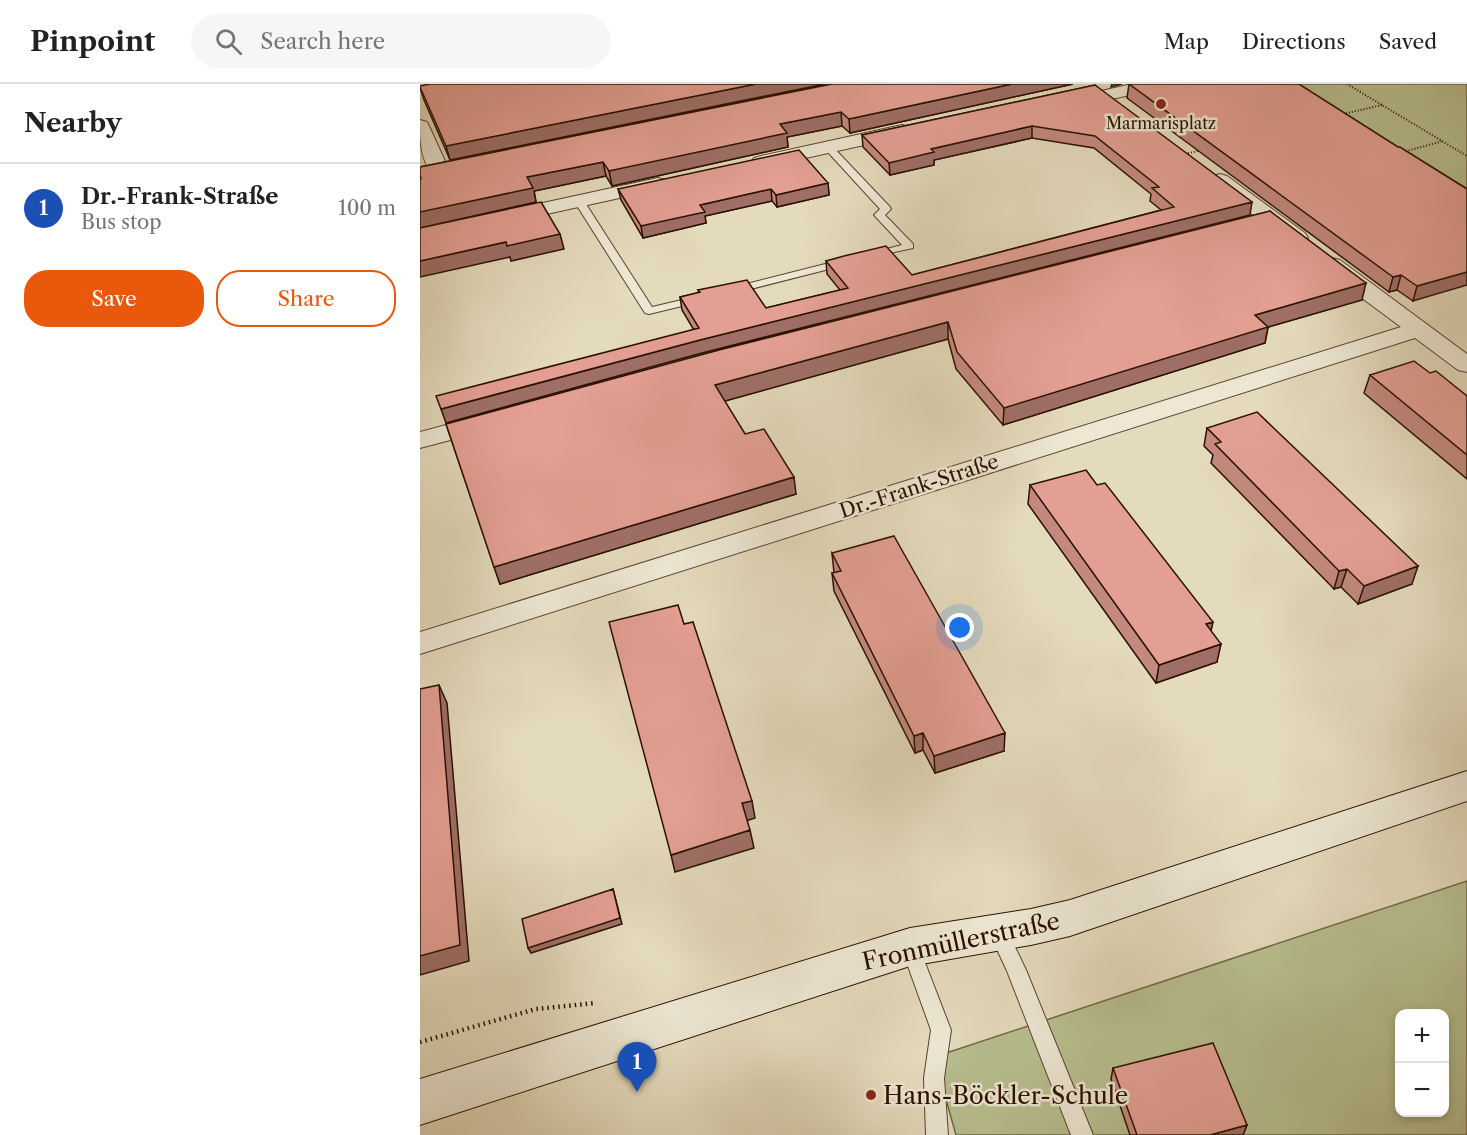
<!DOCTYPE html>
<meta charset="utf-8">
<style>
:root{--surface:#fff;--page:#f6f6f6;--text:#222;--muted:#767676;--line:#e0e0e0;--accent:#ea580c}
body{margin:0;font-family:"Libre Caslon Text",serif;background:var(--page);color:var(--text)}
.controls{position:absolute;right:18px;bottom:18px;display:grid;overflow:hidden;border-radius:12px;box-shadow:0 3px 9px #0003}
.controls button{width:54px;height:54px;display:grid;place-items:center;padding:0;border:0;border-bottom:2px solid var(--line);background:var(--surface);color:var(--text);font:30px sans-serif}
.you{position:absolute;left:540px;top:544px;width:21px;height:21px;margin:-15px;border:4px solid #fff;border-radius:50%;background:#1a73e8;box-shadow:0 0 0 9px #1a73e833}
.badge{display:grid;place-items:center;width:39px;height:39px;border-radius:50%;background:var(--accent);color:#fff;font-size:20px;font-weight:700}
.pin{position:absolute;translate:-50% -50px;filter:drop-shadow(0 2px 3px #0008)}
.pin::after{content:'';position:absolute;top:32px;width:21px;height:18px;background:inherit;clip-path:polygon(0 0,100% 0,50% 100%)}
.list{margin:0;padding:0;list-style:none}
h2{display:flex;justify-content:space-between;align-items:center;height:78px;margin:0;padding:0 24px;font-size:26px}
h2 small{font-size:20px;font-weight:400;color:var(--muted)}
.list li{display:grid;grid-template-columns:39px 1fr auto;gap:18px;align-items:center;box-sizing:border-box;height:90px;padding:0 24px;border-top:2px solid var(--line)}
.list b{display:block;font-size:22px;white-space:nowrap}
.list p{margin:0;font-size:20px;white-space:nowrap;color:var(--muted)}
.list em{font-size:20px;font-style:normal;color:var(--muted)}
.actions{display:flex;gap:12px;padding:18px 24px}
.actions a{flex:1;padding:14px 0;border:2px solid var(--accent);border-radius:24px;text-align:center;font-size:21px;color:var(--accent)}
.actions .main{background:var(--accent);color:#fff}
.icon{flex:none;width:33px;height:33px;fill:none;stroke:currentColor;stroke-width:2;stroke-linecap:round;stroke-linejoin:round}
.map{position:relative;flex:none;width:1047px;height:1051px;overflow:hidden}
header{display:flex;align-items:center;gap:36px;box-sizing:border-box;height:84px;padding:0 30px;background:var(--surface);border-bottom:2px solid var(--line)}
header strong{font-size:28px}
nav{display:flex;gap:33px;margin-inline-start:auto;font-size:21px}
.search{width:420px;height:54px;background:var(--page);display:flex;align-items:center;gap:15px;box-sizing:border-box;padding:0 21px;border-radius:33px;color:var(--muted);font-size:22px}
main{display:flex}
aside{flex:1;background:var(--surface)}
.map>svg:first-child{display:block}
.green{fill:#b7be8e;stroke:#716747;stroke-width:1.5;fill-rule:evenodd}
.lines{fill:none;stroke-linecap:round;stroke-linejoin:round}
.lane-casing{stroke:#59422f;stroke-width:2}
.street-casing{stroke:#59422f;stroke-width:2}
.secondary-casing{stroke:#2b1000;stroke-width:2}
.path-far1{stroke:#2b1000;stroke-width:2;stroke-dasharray:1 2;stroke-linecap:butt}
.path{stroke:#2b1000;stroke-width:4.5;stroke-dasharray:1.5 4;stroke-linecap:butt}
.lane{fill:#ede7d3;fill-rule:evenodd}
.street{fill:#ede7d3;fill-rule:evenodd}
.secondary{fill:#ede7d3;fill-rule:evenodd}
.wall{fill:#c3897e;stroke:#2b1000;stroke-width:1.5}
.shaded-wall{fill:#9f6f67;stroke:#2b1000;stroke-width:1.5}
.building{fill:#e39f93;stroke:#2b1000;stroke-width:1.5}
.poi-dot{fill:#8f2418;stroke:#ede7d3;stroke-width:2}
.labels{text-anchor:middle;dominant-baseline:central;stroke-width:5;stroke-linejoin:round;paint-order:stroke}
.far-poi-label{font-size:16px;fill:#2b1000;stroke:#ede7d3}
.street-label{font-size:20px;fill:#2b1000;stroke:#ede7d3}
.near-street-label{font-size:24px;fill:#2b1000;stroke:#ede7d3}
.near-poi-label{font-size:24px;fill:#2b1000;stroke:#ede7d3;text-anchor:start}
</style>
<header>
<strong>Pinpoint</strong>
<div class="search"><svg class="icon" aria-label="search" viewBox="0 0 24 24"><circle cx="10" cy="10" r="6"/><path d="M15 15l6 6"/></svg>Search here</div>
<nav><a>Map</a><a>Directions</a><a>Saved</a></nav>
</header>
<main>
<aside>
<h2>Nearby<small></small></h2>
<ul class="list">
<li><span class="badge" style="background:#1a4fb4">1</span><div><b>Dr.-Frank-Straße</b><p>Bus stop</p></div><em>100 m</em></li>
</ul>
<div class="actions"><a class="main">Save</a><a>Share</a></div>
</aside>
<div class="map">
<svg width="1047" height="1051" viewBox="0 0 1047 1051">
<rect width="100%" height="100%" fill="#e4dabc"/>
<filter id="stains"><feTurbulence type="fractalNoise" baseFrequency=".00333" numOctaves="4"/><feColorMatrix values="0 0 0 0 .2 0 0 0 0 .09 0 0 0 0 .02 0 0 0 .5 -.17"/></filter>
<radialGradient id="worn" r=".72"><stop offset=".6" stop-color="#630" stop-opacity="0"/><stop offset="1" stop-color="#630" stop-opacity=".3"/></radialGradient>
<path class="green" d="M 874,0 L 1047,0 L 1047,110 Z
M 1047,797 L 1047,1051 L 536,1051 L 514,973 ZM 980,930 L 1024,930 L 1024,1028 L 980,1028 Z"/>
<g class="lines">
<g class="lane-casing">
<path id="lane" d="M 405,61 L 411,61 L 470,123 L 471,125 L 465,131 L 493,160 L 493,164 L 447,174 L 447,170 L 482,161 L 454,131 L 460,125 L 405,65 Z
M 159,114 L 164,117 L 232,223 L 279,212 L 285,215 L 283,217 L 229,230 L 225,229 L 154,117 Z
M 425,175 L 431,178 L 429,180 L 311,210 L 305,207 L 307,205 Z
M 578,840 L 585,842 L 606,886 L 673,1051 L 651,1051 L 587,887 L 569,848 L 571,842 Z
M 490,854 L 497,857 L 499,863 L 531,946 L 524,994 L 528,1051 L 506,1051 L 504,994 L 511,946 L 481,863 L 483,857 Z"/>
</g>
<g class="street-casing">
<path id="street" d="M 712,0 L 746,0 L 743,4 L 687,16 L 681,15 L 678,11 L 681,7 Z
M 0,36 L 7,38 L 9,42 L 29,86 L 26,90 L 12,90 C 0,73 0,56 0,36 Z
M 482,41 L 489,43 L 492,47 L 489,51 L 341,84 L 334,82 L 331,78 L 334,74 L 341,72 Z
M 800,90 L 807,92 L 885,149 L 888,154 L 885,159 L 877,160 L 869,159 L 793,100 L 790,96 L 793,92 Z
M 238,94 L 245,96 L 248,100 L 245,104 L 86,139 L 79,137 L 76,133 L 79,129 L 86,127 Z
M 912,174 L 920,176 L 1047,270 L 1047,288 L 1038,286 L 995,254 L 0,570 L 0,548 L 981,243 L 904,186 L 901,181 L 904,176 Z
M 67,330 L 76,332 L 80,338 L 76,344 L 0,364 L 0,348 Z"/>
</g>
<g class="secondary-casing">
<path id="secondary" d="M 1047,687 L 1047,717 L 650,852 L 611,861 L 490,882 L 0,1041 L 0,995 L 490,844 L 611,825 L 650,816 Z"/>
</g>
<path class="path-far1" d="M 927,0 L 1047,72
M 923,30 L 962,21
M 983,68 L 1023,57
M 765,70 L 782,66"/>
<path class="path" d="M 0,958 L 116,925 L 176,919"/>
<use href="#lane" class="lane"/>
<use href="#street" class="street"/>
<use href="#secondary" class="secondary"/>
</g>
<path class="wall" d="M 405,0 L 30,76 L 4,16 L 0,4 Z
M 412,0 L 653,0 L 430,49 L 422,42 L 367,53 L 368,63 L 192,102 L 186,92 L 114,107 L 116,118 L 0,144 L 1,95 L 0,83 Z
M 709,0 L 978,63 L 1047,105 L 993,217 L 977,206 L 969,208 L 707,14 Z
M 675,1 L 830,131 L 282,269 L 26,339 L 274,246 L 262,226 L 260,213 L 279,209 L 278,206 L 346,224 L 420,206 L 407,190 L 406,177 L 492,191 L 741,126 L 730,117 L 731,110 L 674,64 L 612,54 L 514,76 L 514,81 L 470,91 L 443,63 L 442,51 Z
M 408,99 L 409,111 L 357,123 L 352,117 L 285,132 L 286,139 L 223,154 L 201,116 L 198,105 Z
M 850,127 L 942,216 L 848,243 L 845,259 L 583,341 L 536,285 L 528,255 L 304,317 L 325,350 L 376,410 L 80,500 L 26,340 Z
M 1010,289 L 1047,312 L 1047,395 L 944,309 L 950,291 Z
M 787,344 L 992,500 L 938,520 L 921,503 L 914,505 L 791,379 L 793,371 L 784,362 Z
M 610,401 L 791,547 L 797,578 L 736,599 L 608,420 Z
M 412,469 L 584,667 L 515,689 L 503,666 L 495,669 L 414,507 L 412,489 L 414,489 Z
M 693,984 L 827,1041 L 823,1051 L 710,1051 L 691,995 Z"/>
<path class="shaded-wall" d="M 336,0 L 405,0 L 30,76 L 26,62 Z
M 592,0 L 653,0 L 430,49 L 429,35 Z
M 692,0 L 702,0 L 691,3 Z
M 421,28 L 422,42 L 367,53 L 368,63 L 192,102 L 189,87 L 360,40 Z
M 612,42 L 612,54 L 514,76 L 514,81 L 470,91 L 469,79 L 511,65 Z
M 183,78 L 186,92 L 114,107 L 116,118 L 0,144 L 0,128 L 107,93 Z
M 408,99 L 409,111 L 357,123 L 356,111 Z
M 351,105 L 352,117 L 285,132 L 286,139 L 223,154 L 221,142 L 280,121 Z
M 832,118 L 830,131 L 282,269 L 26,339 L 21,325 L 280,256 Z
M 140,150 L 144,165 L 91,177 L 90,173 L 0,193 L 0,177 L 86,158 Z
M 1047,188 L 1047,201 L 993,217 L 997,202 Z
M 981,191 L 977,206 L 969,208 L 973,193 Z
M 946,199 L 942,216 L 848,243 L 845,259 L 583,341 L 584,324 L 835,231 Z
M 528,238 L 528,255 L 298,319 L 295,301 Z
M 374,393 L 376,410 L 80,500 L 74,483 Z
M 998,482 L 992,500 L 938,520 L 944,502 Z
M 927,485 L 921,503 L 914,505 L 919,487 Z
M 793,538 L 789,556 L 786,540 Z
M 801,560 L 797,578 L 736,599 L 739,581 Z
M 19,601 L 27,619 L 49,877 L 0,891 L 0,872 Z
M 503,649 L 503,666 L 495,669 L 494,652 Z
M 585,649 L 584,667 L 515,689 L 514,672 Z
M 332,717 L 335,734 L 326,737 L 322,719 Z
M 330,746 L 334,764 L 255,788 L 251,771 Z
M 193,805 L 202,840 L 111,869 L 108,864 Z
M 827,1041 L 823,1051 L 790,1051 Z"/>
<path class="building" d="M 10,0 L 336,0 L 26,62 L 0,3 L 0,2 Z
M 412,0 L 592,0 L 429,35 L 421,28 L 360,40 L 367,49 L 189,87 L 183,78 L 107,93 L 113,104 L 0,128 L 0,95 L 1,95 L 0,91 L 0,83 Z
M 709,0 L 879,0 L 978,63 L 980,63 L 1047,105 L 1047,188 L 997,202 L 981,191 L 973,193 Z
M 675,1 L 832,118 L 280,256 L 21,325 L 16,312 L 279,244 L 260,213 L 280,208 L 278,206 L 327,196 L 346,224 L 428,204 L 406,177 L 424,172 L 466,162 L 492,191 L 754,123 L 732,104 L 739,103 L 675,52 L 612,42 L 511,65 L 514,68 L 469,79 L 442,51 Z
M 379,66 L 408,99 L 356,111 L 351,105 L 280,121 L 285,128 L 221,142 L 198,105 Z
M 121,118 L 140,150 L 87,162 L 86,158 L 0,177 L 0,144 Z
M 850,127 L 946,199 L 835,231 L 848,243 L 584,324 L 537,268 L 528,238 L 295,301 L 325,350 L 344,345 L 374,393 L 74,483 L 26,340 L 299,266 Z
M 994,277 L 1010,289 L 1016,287 L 1047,312 L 1047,371 L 950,291 Z
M 837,328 L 998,482 L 944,502 L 927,485 L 919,487 L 795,360 L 801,358 L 787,344 Z
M 666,386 L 677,401 L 685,399 L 793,538 L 786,540 L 801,560 L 739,581 L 610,401 Z
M 474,452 L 585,649 L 514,672 L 503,649 L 494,652 L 412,489 L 421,487 L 412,469 Z
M 258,521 L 264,540 L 273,538 L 332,717 L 322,719 L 330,746 L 251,771 L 189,538 Z
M 19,601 L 40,861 L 0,872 L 0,605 Z
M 193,805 L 200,834 L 108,864 L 102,835 Z
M 793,959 L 827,1041 L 790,1051 L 717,1051 L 693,984 Z"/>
<g class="poi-dot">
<circle cx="741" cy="20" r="6"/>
<circle cx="451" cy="1011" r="6"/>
</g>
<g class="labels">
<g class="far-poi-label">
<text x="741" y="39">Marmarisplatz</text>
</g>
<g class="street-label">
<text transform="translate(499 402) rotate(-18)">Dr.-Frank-Straße</text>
</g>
<g class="near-street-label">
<text transform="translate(541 857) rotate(-12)">Fronmüllerstraße</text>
</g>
<g class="near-poi-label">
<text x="463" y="1011">Hans-Böckler-Schule</text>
</g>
</g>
<rect width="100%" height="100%" filter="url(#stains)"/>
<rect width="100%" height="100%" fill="url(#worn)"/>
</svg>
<div class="controls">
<button>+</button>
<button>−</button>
</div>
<div class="you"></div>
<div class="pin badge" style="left:217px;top:1008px;background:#1a4fb4">1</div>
</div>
</main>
